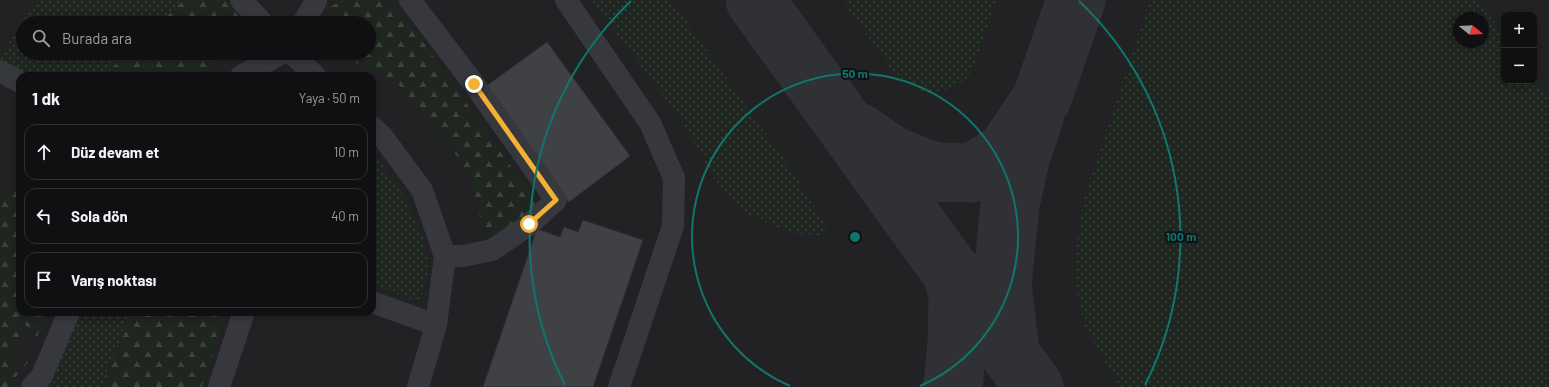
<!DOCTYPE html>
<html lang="tr">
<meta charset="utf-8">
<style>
:root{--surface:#101012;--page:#1e1e20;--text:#f1f3f6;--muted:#9c9d9f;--line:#303032}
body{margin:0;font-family:Barlow,sans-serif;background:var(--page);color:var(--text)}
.controls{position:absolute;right:12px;top:12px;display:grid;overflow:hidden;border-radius:8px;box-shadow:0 2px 6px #0003}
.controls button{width:36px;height:36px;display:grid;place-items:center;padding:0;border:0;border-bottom:1px solid var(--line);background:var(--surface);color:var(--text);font:20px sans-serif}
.compass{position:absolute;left:1453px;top:12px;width:36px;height:36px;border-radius:50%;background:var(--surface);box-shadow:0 2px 6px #0003;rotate:108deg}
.stop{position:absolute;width:12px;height:12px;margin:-9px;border:3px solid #f2b134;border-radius:50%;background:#fff}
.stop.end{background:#f2b134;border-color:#fff;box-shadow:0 1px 4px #0008}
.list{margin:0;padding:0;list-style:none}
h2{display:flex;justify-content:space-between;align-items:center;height:52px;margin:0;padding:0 16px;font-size:17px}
h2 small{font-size:13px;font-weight:400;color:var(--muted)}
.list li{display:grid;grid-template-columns:26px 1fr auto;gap:12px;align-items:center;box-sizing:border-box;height:56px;margin:0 8px 8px;padding:0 8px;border:1px solid var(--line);border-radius:12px}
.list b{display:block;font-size:15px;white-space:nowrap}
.list em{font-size:13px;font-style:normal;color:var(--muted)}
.icon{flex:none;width:22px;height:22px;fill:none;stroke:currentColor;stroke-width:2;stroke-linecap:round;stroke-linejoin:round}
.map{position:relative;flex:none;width:1549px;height:387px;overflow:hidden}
.search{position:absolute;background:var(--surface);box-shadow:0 2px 6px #0003;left:16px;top:16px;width:360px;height:44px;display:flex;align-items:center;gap:10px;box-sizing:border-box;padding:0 14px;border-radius:22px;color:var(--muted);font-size:15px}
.panel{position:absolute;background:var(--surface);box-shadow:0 2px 6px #0003;left:16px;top:72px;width:360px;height:244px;border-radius:12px}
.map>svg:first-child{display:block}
.built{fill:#222225;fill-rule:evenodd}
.green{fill:url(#green-dots);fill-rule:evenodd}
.forest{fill:url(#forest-firs)}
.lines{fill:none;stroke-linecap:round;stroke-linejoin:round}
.taxiway{stroke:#303135;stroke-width:59}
.building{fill:#404145;stroke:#303034}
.minor{stroke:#37383d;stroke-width:22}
.route{stroke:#f2b134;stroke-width:5}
.ring{fill:none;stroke:#0f766e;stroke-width:2}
.centre{fill:#0f766e;stroke:#111113;stroke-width:2}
.ring-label{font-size:12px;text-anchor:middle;font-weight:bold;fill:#0f766e;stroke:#111113;stroke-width:4;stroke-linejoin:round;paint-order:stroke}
</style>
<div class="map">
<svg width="1549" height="387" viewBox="0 0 1549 387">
<defs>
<pattern id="green-dots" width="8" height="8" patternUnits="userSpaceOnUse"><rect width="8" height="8" fill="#1e261f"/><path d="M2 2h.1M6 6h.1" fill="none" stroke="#3c433d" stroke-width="1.8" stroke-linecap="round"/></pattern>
<pattern id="forest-firs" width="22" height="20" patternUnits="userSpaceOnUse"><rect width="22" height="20" fill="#1e261f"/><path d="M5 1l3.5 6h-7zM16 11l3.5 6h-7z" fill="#3c433d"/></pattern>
</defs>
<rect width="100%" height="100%" fill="#161618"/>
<path class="built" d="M 0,0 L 1549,0 L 1549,387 L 0,387 ZM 1504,15 L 1534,15 L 1534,81 L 1504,81 ZM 1459,18 L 1483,18 L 1483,42 L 1459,42 ZM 23,23 L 369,23 L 369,53 L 23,53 ZM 20,76 L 372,76 L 372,312 L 20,312 Z"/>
<path class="green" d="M 37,0 L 184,0 L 160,23 L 23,23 L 23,53 L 128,53 L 103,76 L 31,76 L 0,60 L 0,56 Z
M 592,0 L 671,0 L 791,169 L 828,230 L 819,235 L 794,234 L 749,215 L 716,181 L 682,121 Z
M 842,0 L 997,0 L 976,60 L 969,76 L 960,84 L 937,94 L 916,90 L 893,71 Z
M 1150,0 L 1478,0 L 1504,36 L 1504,81 L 1534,81 L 1534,78 L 1549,99 L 1549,387 L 1120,387 L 1084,325 L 1075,280 L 1077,241 L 1086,192 ZM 1459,18 L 1483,18 L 1483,42 L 1459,42 Z
M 372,152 L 400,189 L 423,239 L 429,269 L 419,302 L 372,284 Z
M 79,312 L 131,312 L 101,387 L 50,387 Z"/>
<path class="forest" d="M 184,0 L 227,0 L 230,3 L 242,23 L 160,23 Z
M 343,0 L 387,0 L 411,25 L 539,206 L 505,235 L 485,240 L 475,194 L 457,156 L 430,120 L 395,81 L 350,60 L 330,56 L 330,53 L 369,53 L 369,23 L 330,23 L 330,7 Z
M 128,53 L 232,53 L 228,57 L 192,76 L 103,76 Z
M 20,176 L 20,312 L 47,312 L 37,337 L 25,324 L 6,363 L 29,361 L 7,387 L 0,387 L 0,191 L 13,191 Z
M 131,312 L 226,312 L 202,387 L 101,387 Z"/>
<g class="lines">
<path class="taxiway" d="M 755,0 L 1034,387
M 858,132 L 893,156 L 934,172 L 972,173 L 1006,152 L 1042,98 L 1076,0
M 951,271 L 958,294 L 957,343 L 954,377 L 952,387
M 1010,353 L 1002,285 L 1010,205 L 1021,155 L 1034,118"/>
</g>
<path class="building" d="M 547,42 L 630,156 L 569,202 L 485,87 Z
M 583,220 L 643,240 L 593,387 L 483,387 L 537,229 L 560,237 L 564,227 L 578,232 Z"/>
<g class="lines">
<path class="minor" d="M 241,0 L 263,23
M 410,0 L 474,84 L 556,200 L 529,225 L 492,250 L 463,256 L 445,256
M 566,0 L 650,123 L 674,178 L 673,226 L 619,387
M 303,23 L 316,1
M 292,53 L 315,76
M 0,71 L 20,82
M 241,76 L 282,53
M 372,127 L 382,136 L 422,190 L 445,256 L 436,325 L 418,387
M 372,302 L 436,325
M 32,387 L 42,376 L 69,312
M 219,387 L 244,312"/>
</g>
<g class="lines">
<path class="route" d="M 474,84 L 556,200 L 529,224"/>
</g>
<g class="ring">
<path d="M790 386A163 163 0 1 1 920 386"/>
<path d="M565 385A326 326 0 0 1 631 1M1079 1A326 326 0 0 1 1145 385"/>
</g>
<circle cx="855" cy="237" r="6" class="centre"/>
<g class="ring-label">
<text x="855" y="78">50 m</text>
<text x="1181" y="241">100 m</text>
</g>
</svg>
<div class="controls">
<button>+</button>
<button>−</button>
</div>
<svg class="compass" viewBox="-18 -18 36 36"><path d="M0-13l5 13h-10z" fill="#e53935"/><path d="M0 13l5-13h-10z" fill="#9c9d9f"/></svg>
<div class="stop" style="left:529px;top:224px"></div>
<div class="stop end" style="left:474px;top:84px"></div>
<div class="search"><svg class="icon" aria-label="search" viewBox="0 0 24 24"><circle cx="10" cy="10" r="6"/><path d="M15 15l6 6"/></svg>Burada ara</div>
<section class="panel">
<h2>1 dk<small>Yaya · 50 m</small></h2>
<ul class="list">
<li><svg class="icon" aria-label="ahead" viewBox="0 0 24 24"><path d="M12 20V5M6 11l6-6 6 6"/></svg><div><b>Düz devam et</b></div><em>10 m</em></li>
<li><svg class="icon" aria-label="left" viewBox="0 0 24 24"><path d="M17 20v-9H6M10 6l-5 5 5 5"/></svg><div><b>Sola dön</b></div><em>40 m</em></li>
<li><svg class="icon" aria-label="arrive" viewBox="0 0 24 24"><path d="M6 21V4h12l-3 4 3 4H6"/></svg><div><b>Varış noktası</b></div></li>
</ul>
</section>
</div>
